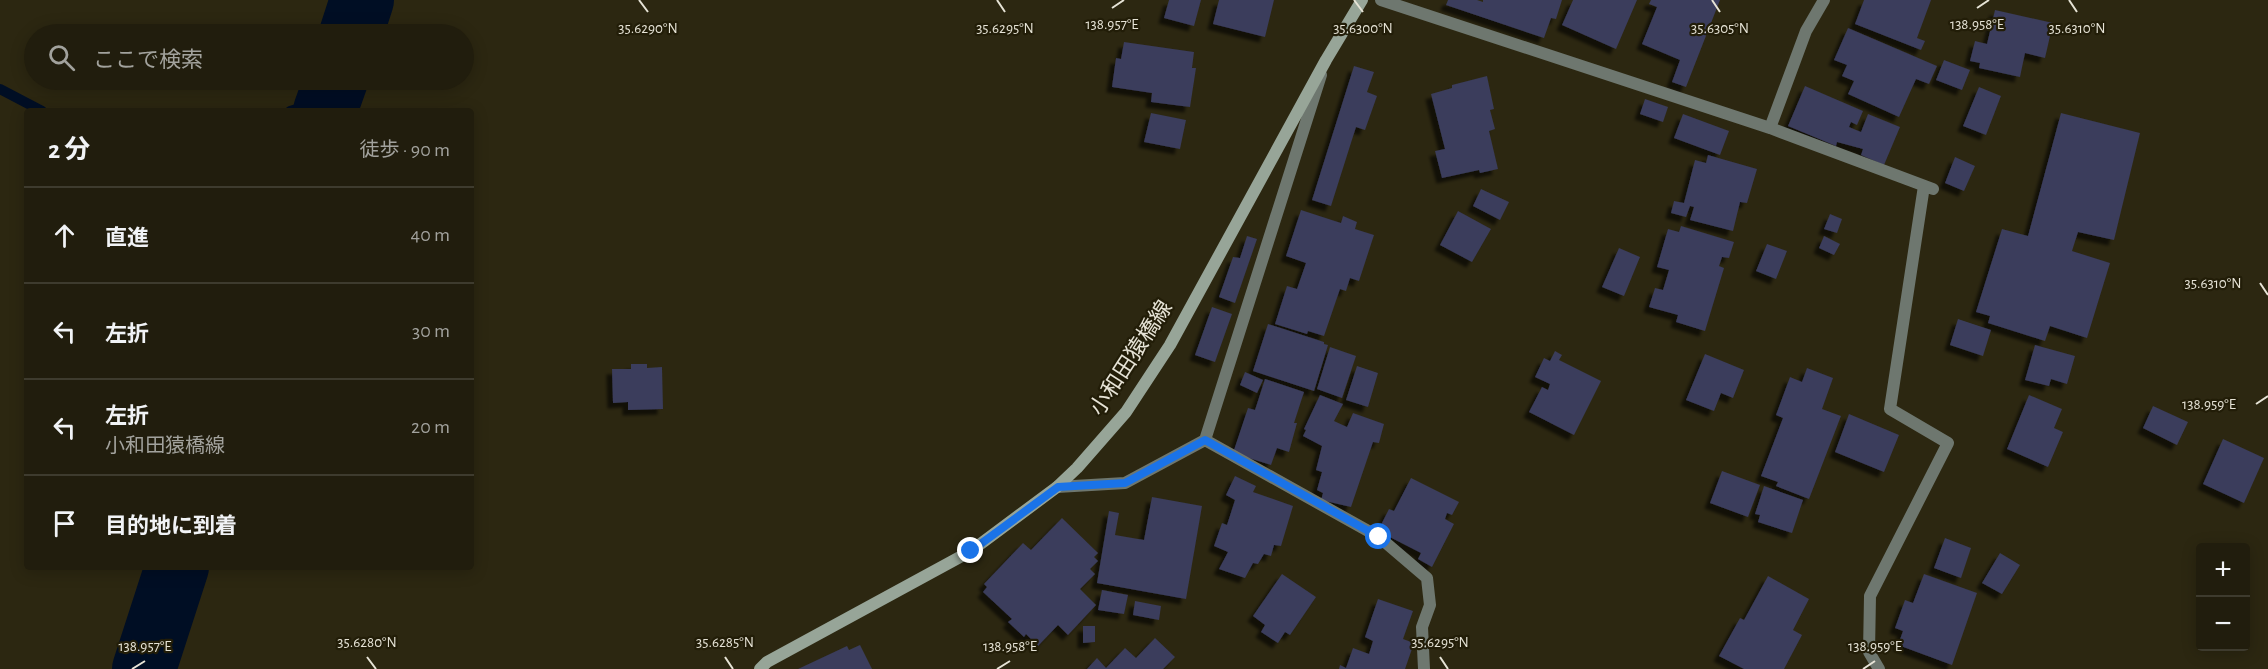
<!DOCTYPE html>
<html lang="ja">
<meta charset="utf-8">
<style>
:root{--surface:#211d0d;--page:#292616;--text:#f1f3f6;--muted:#a2a29d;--line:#3e3b2e}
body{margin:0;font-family:"Alegreya Sans","Noto Sans JP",sans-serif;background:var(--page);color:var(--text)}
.controls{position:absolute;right:18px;bottom:18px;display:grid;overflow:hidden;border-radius:6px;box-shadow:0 3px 15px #0003}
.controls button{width:54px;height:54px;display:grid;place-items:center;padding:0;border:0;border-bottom:2px solid var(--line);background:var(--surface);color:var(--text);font:30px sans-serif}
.stop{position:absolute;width:18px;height:18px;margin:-14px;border:4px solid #1a73e8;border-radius:50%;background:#fff}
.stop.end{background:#1a73e8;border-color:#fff;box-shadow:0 2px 6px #0008}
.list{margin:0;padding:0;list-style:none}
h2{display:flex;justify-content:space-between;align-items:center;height:78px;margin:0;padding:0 24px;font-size:26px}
h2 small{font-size:20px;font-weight:400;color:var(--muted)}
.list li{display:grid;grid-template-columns:39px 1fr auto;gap:18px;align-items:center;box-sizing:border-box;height:96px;padding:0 24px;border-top:2px solid var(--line)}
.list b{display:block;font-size:22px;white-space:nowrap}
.list p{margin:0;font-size:20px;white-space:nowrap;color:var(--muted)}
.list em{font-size:20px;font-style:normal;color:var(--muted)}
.icon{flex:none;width:33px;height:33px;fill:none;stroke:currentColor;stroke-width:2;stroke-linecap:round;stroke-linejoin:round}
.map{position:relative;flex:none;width:2268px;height:669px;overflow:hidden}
.search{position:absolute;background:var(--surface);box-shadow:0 3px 15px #0003;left:24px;top:24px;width:450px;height:66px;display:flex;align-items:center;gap:15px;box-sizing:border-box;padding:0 21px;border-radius:33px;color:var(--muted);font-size:22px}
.panel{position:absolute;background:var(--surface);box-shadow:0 3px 15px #0003;left:24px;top:108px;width:450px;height:462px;border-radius:6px}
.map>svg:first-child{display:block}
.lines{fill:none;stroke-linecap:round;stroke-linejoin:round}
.stream{stroke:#000e24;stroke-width:10}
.river{stroke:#000e24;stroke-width:64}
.building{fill:#3a3c5b;filter:url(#shadow)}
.minor{stroke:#6e776f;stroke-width:12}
.secondary{stroke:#97a598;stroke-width:12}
.route{stroke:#1a73e8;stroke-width:8}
.ticks{fill:none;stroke:#e6e3d6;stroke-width:2}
.labels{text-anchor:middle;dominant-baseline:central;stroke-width:4.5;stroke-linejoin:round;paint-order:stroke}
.street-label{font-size:22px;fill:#e6e3d6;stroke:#221d08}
.ticks-label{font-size:15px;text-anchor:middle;fill:#e6e3d6;stroke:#221d08;stroke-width:4.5;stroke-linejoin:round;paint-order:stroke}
</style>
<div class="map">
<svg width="2268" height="669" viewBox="0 0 2268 669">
<defs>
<filter id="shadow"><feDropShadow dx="-5.5" dy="5.5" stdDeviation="1.5" flood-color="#0009"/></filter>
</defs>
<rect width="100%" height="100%" fill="#2c2711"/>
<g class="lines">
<path class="stream" d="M 0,89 L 42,111
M 290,111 L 329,99"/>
<path class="river" d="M 351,34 L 362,0
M 325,111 L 336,80
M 144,669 L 177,567"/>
</g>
<path class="building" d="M 1169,0 L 1201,0 L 1194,26 L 1164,18 Z
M 1219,0 L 1274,0 L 1265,37 L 1213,24 Z
M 1448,0 L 1477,0 L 1483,2 L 1483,0 L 1562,0 L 1556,19 L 1551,18 L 1544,38 L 1446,5 Z
M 1573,0 L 1637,0 L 1616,49 L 1562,25 Z
M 1651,0 L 1720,0 L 1686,87 L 1672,82 L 1680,60 L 1642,44 L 1657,7 L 1649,4 Z
M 1864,0 L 1931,0 L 1917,38 L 1925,41 L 1921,50 L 1855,24 Z
M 1995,10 L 2053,23 L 2045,58 L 2025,53 L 2020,77 L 1979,68 L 1980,63 L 1970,61 L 1975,41 L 1987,44 Z
M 1848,28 L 1937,66 L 1929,84 L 1916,79 L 1899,117 L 1848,94 L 1854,81 L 1842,76 L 1847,65 L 1834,60 Z
M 1124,42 L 1194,52 L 1192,68 L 1196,68 L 1190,107 L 1151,102 L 1152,93 L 1112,87 L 1116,58 L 1121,59 Z
M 1944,60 L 1970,70 L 1962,90 L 1936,80 Z
M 1354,66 L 1374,72 L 1367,92 L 1377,96 L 1365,130 L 1356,127 L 1331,206 L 1312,200 Z
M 1487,76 L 1494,109 L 1490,110 L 1495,129 L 1489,131 L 1498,169 L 1480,173 L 1479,170 L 1442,178 L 1435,151 L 1445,149 L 1431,94 L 1452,88 L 1452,85 Z
M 1805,86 L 1863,111 L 1857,125 L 1851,122 L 1849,127 L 1861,132 L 1868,114 L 1900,127 L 1884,165 L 1861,155 L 1863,149 L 1837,142 L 1836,146 L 1788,126 Z
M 1979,87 L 2001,96 L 1986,135 L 1963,126 Z
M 1645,99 L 1668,107 L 1663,122 L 1640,114 Z
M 1151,113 L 1186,120 L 1180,149 L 1144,142 Z
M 2061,113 L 2140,133 L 2114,240 L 2078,232 L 2072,251 L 2110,263 L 2087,338 L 2050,326 L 2045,341 L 1988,323 L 1990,316 L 1976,312 L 2002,229 L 2028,236 Z
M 1683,114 L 1729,131 L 1720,155 L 1674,138 Z
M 1708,155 L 1757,169 L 1747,203 L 1740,202 L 1733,231 L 1690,220 L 1694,207 L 1690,206 L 1686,217 L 1671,213 L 1674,201 L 1684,203 L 1695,160 L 1706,163 Z
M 1955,157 L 1975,166 L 1964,191 L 1945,183 Z
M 1481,189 L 1509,202 L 1500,220 L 1473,206 Z
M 1301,210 L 1341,223 L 1343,216 L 1357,222 L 1355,229 L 1374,235 L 1359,281 L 1350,278 L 1346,291 L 1340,289 L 1324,336 L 1308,331 L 1307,334 L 1275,324 L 1287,286 L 1297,289 L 1306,263 L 1286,256 Z
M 1458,211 L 1491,229 L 1472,262 L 1440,245 Z
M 1830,214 L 1842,219 L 1837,233 L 1824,229 Z
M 1681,226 L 1734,242 L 1729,258 L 1722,257 L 1719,266 L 1724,268 L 1705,331 L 1676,322 L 1678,315 L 1649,307 L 1655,288 L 1663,290 L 1669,270 L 1657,267 L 1668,229 L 1679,232 Z
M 1247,236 L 1257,239 L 1235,303 L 1219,297 L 1233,257 L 1240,258 Z
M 1824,236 L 1840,244 L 1834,255 L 1819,248 Z
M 1767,244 L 1787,251 L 1776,279 L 1756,271 Z
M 1619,248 L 1640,257 L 1624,296 L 1602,287 Z
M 1212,307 L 1232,314 L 1215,362 L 1195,355 Z
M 1958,319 L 1991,330 L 1983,356 L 1950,345 Z
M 1268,324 L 1324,342 L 1324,344 L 1328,345 L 1314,391 L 1253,371 Z
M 2035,345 L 2075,356 L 2067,384 L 2051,379 L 2049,386 L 2025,380 Z
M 1330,347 L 1356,356 L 1342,398 L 1317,389 Z
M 1555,351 L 1562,355 L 1559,360 L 1601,381 L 1574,435 L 1529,412 L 1542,387 L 1548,390 L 1550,384 L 1535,377 L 1544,358 L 1550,361 Z
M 1705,354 L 1744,370 L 1733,398 L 1721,393 L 1714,411 L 1686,400 Z
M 631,364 L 647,364 L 647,368 L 662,367 L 663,409 L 628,410 L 628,402 L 613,403 L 612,369 L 631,369 Z
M 1357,366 L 1378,373 L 1368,407 L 1346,400 Z
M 1807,368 L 1833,378 L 1822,409 L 1841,416 L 1809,499 L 1776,486 L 1778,482 L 1761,476 L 1783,418 L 1776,415 L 1790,377 L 1802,382 Z
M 1245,372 L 1263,380 L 1257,393 L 1240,385 Z
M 1265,379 L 1304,392 L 1294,423 L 1297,423 L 1289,452 L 1277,448 L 1271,465 L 1233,453 L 1248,408 L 1255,410 Z
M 1320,395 L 1343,404 L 1334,421 L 1347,427 L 1353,413 L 1384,424 L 1379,443 L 1373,442 L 1351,507 L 1321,500 L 1323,493 L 1317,490 L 1322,472 L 1316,470 L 1322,446 L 1303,436 L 1306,430 L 1304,429 Z
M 2029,395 L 2062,409 L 2054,428 L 2063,432 L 2048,467 L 2007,449 Z
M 2153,406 L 2188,422 L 2177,445 L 2143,428 Z
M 1849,414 L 1899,435 L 1884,472 L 1835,452 Z
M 2223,439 L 2264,458 L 2244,503 L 2203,484 Z
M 1722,471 L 1760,485 L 1748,517 L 1710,503 Z
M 1235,476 L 1256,486 L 1253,492 L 1293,506 L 1281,546 L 1274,545 L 1271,556 L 1264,554 L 1258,564 L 1253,563 L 1245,578 L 1219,569 L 1228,552 L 1214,546 L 1222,523 L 1227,525 L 1235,500 L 1226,495 Z
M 1411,478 L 1459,502 L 1452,515 L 1447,513 L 1445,519 L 1454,524 L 1432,567 L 1418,559 L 1421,553 L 1378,531 L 1389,509 L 1394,511 Z
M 1764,486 L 1803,500 L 1792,533 L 1758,522 L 1760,515 L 1755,514 Z
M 1152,497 L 1202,506 L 1186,599 L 1097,583 L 1109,511 L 1119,513 L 1115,535 L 1144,540 Z
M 1062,518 L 1098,553 L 1094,557 L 1098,561 L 1090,569 L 1095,574 L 1080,589 L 1096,605 L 1068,635 L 1058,625 L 1038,646 L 1026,634 L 1024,637 L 1008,622 L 1012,619 L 983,592 L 987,587 L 984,584 L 1023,543 L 1031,550 Z
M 1945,538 L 1971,548 L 1961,578 L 1934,568 Z
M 2000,553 L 2020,565 L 2002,594 L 1982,583 Z
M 1282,574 L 1316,597 L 1290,635 L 1285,632 L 1278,643 L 1261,632 L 1265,625 L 1253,616 Z
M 1924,574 L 1977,593 L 1952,665 L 1898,645 L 1903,631 L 1895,628 L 1905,600 L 1913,603 Z
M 1768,576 L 1809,599 L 1793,630 L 1802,635 L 1784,669 L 1744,669 L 1719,656 L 1740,618 L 1744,620 Z
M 1102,590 L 1128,595 L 1124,614 L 1098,610 Z
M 1378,599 L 1413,611 L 1403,639 L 1414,643 L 1405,669 L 1339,669 L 1340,665 L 1346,668 L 1353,648 L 1369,654 L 1373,641 L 1365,637 Z
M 1135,601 L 1161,606 L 1159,620 L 1133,615 Z
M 1083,626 L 1095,626 L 1095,642 L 1083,643 Z
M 1155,638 L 1175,657 L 1163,669 L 1087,669 L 1097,658 L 1106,668 L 1125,648 L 1136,658 Z
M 860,645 L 872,669 L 798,669 L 847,646 L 849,650 Z"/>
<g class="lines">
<path class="minor" d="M 1381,0 L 1770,128 L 1933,189
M 1770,128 L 1806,31 L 1824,0
M 1205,440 L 1379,537 L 1427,578 L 1430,605 L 1422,627 L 1424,669
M 1057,487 L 1125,483 L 1205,440 L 1321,75
M 1879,669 L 1869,652 L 1870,596 L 1948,443 L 1890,409 L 1924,186"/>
<path class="secondary" d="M 760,669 L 767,662 L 971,551 L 1057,487 L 1077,468 L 1126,412 L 1170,345 L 1326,60 L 1362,0"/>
</g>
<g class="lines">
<path class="route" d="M 971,551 L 1058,487 L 1125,483 L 1205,440 L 1379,537"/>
</g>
<path class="ticks" d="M 639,0 L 648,12M 997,0 L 1005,12M 1354,0 L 1363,12M 1712,0 L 1720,12M 2069,0 L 2077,12M 1112,8 L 1124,0M 1977,8 L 1989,0M 2260,283 L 2268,295M 2256,404 L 2268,396M 367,657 L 376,669M 725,657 L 733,669M 1440,657 L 1448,669M 132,669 L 145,661M 997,669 L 1010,661M 1863,669 L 1875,661"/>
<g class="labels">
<g class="street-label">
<text transform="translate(1131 358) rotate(-57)">小和田猿橋線</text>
</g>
</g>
<g class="ticks-label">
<text x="1112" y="29">138.957°E</text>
<text x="1977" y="29">138.958°E</text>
<text x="648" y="33">35.6290°N</text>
<text x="1005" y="33">35.6295°N</text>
<text x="1363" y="33">35.6300°N</text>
<text x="1720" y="33">35.6305°N</text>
<text x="2077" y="33">35.6310°N</text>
<text x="2213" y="288">35.6310°N</text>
<text x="2209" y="409">138.959°E</text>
<text x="367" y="647">35.6280°N</text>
<text x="725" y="647">35.6285°N</text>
<text x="1440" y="647">35.6295°N</text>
<text x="145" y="651">138.957°E</text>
<text x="1010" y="651">138.958°E</text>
<text x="1875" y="651">138.959°E</text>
</g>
</svg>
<div class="controls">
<button>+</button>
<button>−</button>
</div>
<div class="stop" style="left:1379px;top:537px"></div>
<div class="stop end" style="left:971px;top:551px"></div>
<div class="search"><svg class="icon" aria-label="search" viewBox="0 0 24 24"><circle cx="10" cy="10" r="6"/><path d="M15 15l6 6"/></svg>ここで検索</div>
<section class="panel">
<h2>2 分<small>徒歩 · 90 m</small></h2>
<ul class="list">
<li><svg class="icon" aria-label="ahead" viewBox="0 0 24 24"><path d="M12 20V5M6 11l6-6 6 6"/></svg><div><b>直進</b></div><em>40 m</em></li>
<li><svg class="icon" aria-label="left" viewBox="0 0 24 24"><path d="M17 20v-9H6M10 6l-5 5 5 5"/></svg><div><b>左折</b></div><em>30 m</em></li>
<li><svg class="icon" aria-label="left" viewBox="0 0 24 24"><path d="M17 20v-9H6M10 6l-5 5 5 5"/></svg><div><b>左折</b><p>小和田猿橋線</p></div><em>20 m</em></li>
<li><svg class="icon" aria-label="arrive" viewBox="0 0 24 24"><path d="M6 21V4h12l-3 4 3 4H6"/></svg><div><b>目的地に到着</b></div></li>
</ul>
</section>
</div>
